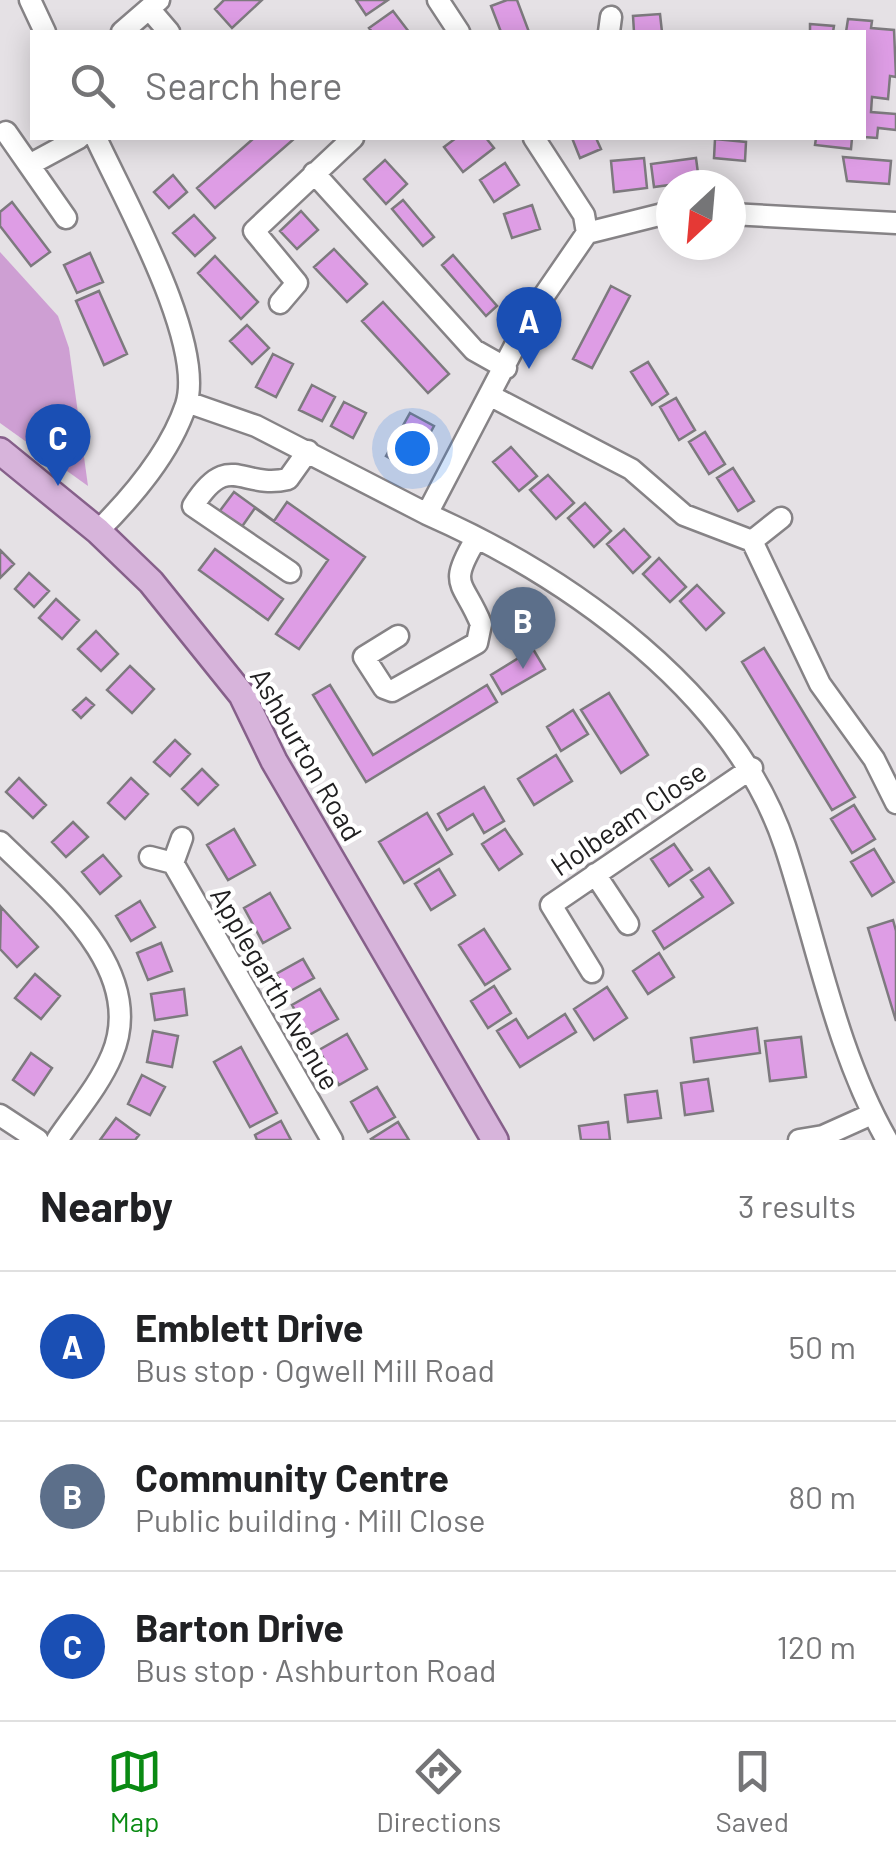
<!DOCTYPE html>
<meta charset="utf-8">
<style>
:root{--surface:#fff;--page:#f2f2f2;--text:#202124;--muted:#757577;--line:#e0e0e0;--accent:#0a8a13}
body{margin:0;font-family:Barlow,sans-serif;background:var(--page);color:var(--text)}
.compass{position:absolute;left:656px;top:170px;width:90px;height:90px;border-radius:50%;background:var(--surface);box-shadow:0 5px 25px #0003;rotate:206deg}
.you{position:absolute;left:412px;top:448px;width:35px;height:35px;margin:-25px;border:8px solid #fff;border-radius:50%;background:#1a73e8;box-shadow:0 0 0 15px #1a73e833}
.badge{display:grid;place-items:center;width:65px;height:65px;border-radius:50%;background:var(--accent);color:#fff;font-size:32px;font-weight:700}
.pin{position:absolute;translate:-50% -82px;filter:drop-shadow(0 2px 5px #0008)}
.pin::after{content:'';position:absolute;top:52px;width:35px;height:30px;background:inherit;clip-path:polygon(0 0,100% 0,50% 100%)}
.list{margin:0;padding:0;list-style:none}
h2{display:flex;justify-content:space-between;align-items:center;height:130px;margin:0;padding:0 40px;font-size:42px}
h2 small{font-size:32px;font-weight:400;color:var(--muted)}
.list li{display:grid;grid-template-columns:65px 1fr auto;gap:30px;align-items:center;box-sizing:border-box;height:150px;padding:0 40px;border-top:2px solid var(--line)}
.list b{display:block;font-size:38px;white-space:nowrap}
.list p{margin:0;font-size:32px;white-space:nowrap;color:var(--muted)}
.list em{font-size:32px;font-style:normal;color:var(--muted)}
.icon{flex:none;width:55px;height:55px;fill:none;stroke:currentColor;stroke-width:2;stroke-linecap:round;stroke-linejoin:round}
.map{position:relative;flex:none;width:896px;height:1140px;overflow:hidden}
.search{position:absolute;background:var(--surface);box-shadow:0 5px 25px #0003;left:30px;right:30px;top:30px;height:110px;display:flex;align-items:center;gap:25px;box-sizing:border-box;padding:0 35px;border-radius:0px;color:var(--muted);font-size:38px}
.sheet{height:580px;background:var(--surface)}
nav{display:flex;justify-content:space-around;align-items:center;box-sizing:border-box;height:140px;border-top:2px solid var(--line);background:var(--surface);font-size:28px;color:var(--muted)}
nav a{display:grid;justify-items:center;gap:5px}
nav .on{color:var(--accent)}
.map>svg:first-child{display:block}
.green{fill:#ce9fd3}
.building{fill:#de9de5;stroke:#7d7a7e;stroke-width:2.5}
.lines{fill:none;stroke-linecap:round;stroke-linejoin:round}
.minor-casing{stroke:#868386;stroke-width:25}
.major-casing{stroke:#86608a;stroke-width:30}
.minor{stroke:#fff;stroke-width:20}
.major{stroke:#d7b4db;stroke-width:25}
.labels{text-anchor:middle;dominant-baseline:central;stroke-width:9;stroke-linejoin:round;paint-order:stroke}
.street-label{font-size:28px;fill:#212021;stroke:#fff}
</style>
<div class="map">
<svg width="896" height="1140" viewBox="0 0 896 1140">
<rect width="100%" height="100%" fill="#e5e1e5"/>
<path class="green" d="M 0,252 L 58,316 L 69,348 L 88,486 L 0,423 Z"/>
<path class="building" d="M 224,0 L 262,0 L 232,28 L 215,9 Z
M 356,0 L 388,0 L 366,15 Z
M 507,0 L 517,0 L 529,32 L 501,32 L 491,6 Z
M 393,11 L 409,32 L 372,32 L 369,28 Z
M 660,14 L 662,32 L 634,32 L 633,16 Z
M 848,19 L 872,21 L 871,28 L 894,30 L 896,77 L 890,76 L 888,99 L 872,97 L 871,112 L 896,114 L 896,130 L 878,128 L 877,138 L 864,137 L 864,32 L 846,32 Z
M 810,24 L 834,26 L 833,32 L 784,32 L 810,32 Z
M 254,138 L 295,138 L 215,208 L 197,188 Z
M 456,138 L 486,138 L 494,148 L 463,172 L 444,147 Z
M 572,138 L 596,138 L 601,149 L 580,158 Z
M 816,138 L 852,138 L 851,149 L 815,145 Z
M 715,139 L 746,142 L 745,161 L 714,158 Z
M 843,157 L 891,161 L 889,184 L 847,181 Z
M 644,158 L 647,188 L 614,192 L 611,161 Z
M 696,158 L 699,181 L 654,187 L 651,164 Z
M 385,160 L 407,184 L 386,204 L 364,179 Z
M 505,163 L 519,185 L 494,202 L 480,180 Z
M 173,175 L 187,192 L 169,208 L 154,192 Z
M 403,200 L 434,237 L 423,246 L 392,209 Z
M 12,202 L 50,252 L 31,266 L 0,226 L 0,212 Z
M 532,205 L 540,229 L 512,238 L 504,214 Z
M 301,211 L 318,230 L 297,249 L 280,231 Z
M 194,215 L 215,238 L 195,256 L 173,233 Z
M 334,249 L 367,284 L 347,302 L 314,267 Z
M 90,253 L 103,282 L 77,293 L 64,265 Z
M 453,255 L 497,306 L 486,316 L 442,265 Z
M 215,256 L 258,302 L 241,319 L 198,273 Z
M 611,286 L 630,296 L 592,368 L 573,359 Z
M 99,291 L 127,354 L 104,365 L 76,301 Z
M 383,302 L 449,374 L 428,393 L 362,321 Z
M 247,325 L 269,348 L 252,364 L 230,341 Z
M 273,354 L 293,364 L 276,397 L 256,387 Z
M 648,362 L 668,394 L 652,405 L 631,372 Z
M 312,385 L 335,397 L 322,421 L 299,410 Z
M 676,398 L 695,430 L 679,440 L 660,407 Z
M 344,402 L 366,413 L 353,438 L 331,426 Z
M 410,413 L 434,426 L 410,470 L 386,456 Z
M 705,432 L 725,464 L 709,474 L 689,442 Z
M 511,447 L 537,476 L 519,491 L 493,462 Z
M 733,468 L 754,501 L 738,511 L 717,478 Z
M 548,475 L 574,503 L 556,519 L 530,490 Z
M 234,492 L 274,521 L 287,502 L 365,557 L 299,649 L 276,634 L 328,560 L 255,508 L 241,528 L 219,512 Z
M 585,503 L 611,531 L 594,547 L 568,518 Z
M 624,529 L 650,557 L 633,573 L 607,544 Z
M 215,549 L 283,599 L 268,620 L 199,570 Z
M 0,550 L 14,564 L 0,578 Z
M 659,558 L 686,587 L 670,602 L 643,574 Z
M 29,573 L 49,591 L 34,607 L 15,589 Z
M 697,585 L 724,613 L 706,630 L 680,601 Z
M 56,599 L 79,620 L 62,639 L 39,618 Z
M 96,631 L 118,654 L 101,671 L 78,649 Z
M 764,648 L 855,797 L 832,810 L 742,662 Z
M 533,649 L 545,669 L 502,694 L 491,675 Z
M 130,666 L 154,689 L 132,713 L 107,690 Z
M 330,685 L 373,755 L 487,685 L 497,702 L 366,782 L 313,695 Z
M 609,693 L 648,755 L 621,773 L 581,710 Z
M 86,698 L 94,705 L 81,718 L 73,710 Z
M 573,710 L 588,734 L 561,751 L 547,727 Z
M 175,740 L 190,754 L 170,776 L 154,762 Z
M 556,755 L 572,781 L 534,805 L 518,779 Z
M 202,769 L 218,785 L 198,805 L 182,789 Z
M 19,778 L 46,805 L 33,818 L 6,792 Z
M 131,778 L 148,794 L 125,819 L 108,803 Z
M 484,787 L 504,821 L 484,833 L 473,814 L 447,830 L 438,814 Z
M 854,805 L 875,839 L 852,853 L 831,819 Z
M 427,813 L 452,854 L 404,883 L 379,842 Z
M 73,822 L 88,837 L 66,857 L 52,842 Z
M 234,829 L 255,865 L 228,880 L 207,845 Z
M 505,829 L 522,854 L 499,870 L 482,844 Z
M 674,844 L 692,870 L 669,886 L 651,859 Z
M 874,849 L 894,882 L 872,896 L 851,862 Z
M 103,855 L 121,876 L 100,894 L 82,872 Z
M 709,868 L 733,903 L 664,949 L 653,931 L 703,897 L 691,880 Z
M 439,869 L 455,895 L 431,910 L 415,884 Z
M 270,893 L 290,928 L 263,943 L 244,908 Z
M 140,901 L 155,927 L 131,941 L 116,916 Z
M 1,907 L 38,947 L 17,967 L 0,949 Z
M 893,920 L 896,931 L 896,1021 L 868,928 Z
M 484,929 L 510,969 L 485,985 L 459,945 Z
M 161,943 L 172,971 L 148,980 L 137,953 Z
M 659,953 L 674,977 L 648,994 L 633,971 Z
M 303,959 L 314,978 L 287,993 L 276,974 Z
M 35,974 L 60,996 L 41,1019 L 15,998 Z
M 494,986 L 511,1013 L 488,1028 L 471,1001 Z
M 607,987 L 627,1018 L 594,1040 L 574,1009 Z
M 184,989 L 187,1015 L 155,1020 L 151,994 Z
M 320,989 L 338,1019 L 309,1035 L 292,1005 Z
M 565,1014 L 576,1032 L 520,1067 L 497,1031 L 516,1019 L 528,1038 Z
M 757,1028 L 760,1053 L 694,1062 L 691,1038 Z
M 153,1031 L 178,1036 L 172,1067 L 147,1062 Z
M 347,1034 L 367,1069 L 339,1085 L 319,1050 Z
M 801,1037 L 806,1077 L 770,1081 L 765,1041 Z
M 241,1047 L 277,1113 L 250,1127 L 214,1062 Z
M 31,1053 L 52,1068 L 34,1095 L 13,1080 Z
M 142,1075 L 165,1087 L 150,1115 L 128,1104 Z
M 708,1079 L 713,1111 L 685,1115 L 681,1083 Z
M 377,1087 L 395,1117 L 368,1132 L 351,1102 Z
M 657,1091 L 661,1118 L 628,1122 L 625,1095 Z
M 116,1118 L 139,1135 L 135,1140 L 100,1140 Z
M 281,1121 L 291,1140 L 257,1140 L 255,1135 Z
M 398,1122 L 409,1140 L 372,1140 L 371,1139 Z
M 608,1122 L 610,1140 L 581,1140 L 579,1126 Z"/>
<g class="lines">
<g class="minor-casing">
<path id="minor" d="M 30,0 L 45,32
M 438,0 L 459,32
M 151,11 L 169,32
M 122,32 L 159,0
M 609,32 L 611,17
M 6,132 L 29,165
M 96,138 C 123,197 206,343 186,405 C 170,453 133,496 98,531
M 534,138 L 584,215 L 587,233
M 314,173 L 474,350 L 506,368
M 731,214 L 896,223
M 66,218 L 29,165 L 79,138
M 280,303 L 297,283 L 254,231 L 353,138
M 491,396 L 631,469 L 684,515 L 752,541 L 820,684 L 874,759 L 896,803
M 187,402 L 256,426 L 427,514 L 532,313 L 587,233 L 671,212
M 427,514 C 570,577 734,693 785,846 C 817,943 836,1051 887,1140
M 752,541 L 781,518
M 290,572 L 193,506 C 229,449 241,490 288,479 L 308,451
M 398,636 L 364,657 L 384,688 L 392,691 L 477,643 L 481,624 C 463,580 447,587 476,539
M 0,842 C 53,894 148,970 112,1055 C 99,1086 75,1113 57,1140
M 150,857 L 173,863 L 182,838
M 173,863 L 332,1140
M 595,874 L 628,924
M 592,972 L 551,905 L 752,768
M 0,1115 L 38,1140
M 799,1140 L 823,1136 L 872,1114"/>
</g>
<g class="major-casing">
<path id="major" d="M 0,451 L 98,531 L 151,582 L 242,695 L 274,761 L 495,1140"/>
</g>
<use href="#minor" class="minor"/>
<use href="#major" class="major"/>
</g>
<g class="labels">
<g class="street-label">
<text transform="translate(307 754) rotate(60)">Ashburton Road</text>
<text transform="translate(628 818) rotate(-34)">Holbeam Close</text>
<text transform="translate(276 988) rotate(60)">Applegarth Avenue</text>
</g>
</g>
</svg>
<svg class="compass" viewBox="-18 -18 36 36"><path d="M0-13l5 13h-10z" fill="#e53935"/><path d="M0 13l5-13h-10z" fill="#757577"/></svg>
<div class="you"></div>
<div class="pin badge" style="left:529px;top:369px;background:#1a4fb4">A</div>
<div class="pin badge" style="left:523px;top:669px;background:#5c6f8a">B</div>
<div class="pin badge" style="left:58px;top:486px;background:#1a4fb4">C</div>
<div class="search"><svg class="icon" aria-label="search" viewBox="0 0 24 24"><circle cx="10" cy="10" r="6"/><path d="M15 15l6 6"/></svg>Search here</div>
</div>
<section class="sheet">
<h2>Nearby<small>3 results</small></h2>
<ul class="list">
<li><span class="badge" style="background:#1a4fb4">A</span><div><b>Emblett Drive</b><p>Bus stop · Ogwell Mill Road</p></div><em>50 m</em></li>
<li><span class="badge" style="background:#5c6f8a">B</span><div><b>Community Centre</b><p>Public building · Mill Close</p></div><em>80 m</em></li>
<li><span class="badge" style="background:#1a4fb4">C</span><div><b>Barton Drive</b><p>Bus stop · Ashburton Road</p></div><em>120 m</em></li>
</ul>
</section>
<nav>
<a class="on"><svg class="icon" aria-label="map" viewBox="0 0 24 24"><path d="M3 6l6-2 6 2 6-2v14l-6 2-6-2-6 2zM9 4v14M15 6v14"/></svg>Map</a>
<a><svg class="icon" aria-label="directions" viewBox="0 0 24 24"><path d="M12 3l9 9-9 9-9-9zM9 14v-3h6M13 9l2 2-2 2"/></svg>Directions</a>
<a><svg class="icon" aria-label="saved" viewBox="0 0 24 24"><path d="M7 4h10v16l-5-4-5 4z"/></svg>Saved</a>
</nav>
